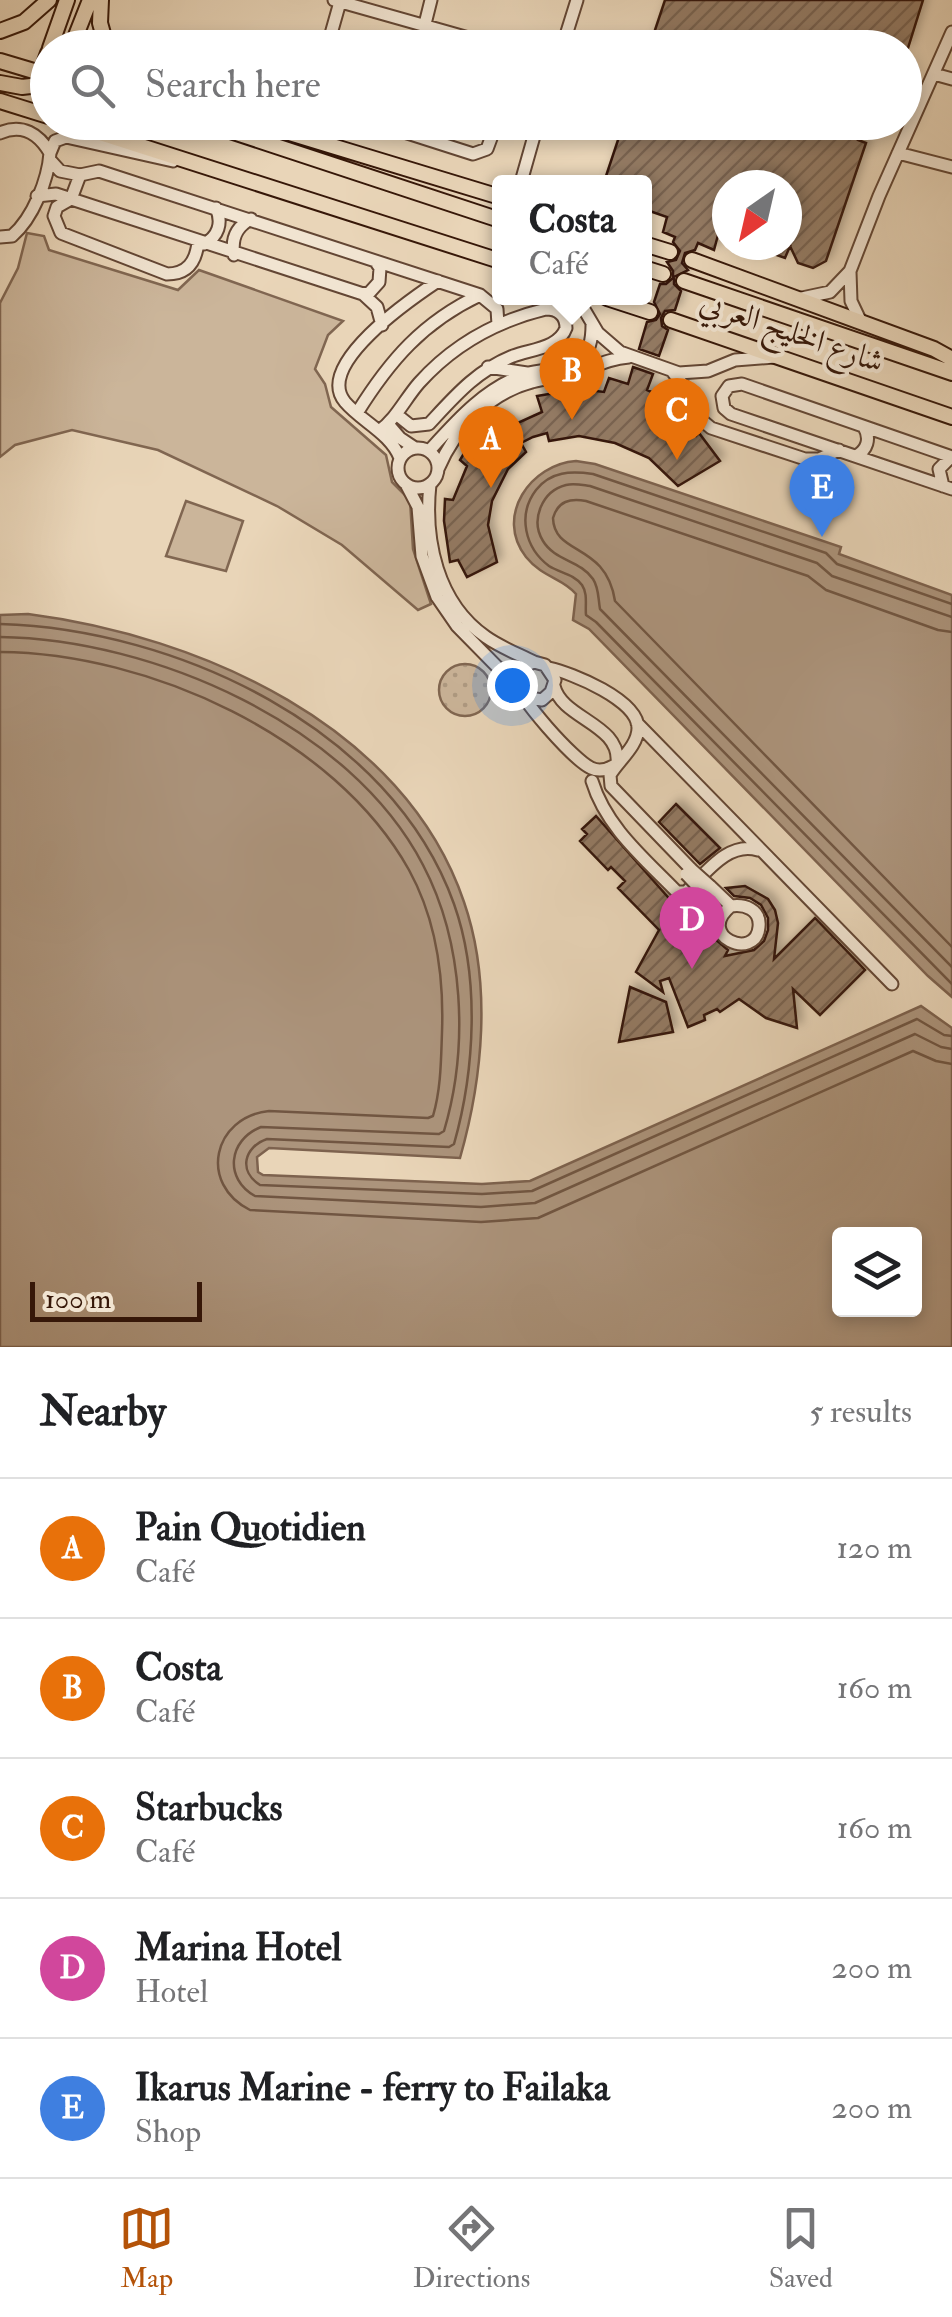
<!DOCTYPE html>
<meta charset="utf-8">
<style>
:root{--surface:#fff;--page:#f2f2f2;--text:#202124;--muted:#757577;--line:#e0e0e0;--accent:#b45309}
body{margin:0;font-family:"IM FELL Double Pica",Amiri,serif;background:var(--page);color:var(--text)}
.controls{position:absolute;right:30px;bottom:30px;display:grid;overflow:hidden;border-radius:10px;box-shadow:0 5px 15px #0003}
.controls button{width:90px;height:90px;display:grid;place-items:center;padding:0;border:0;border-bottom:2px solid var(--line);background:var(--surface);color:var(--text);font:50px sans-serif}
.compass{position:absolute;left:712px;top:170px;width:90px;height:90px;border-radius:50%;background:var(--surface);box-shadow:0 5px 15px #0003;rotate:214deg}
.scale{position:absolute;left:30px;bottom:25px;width:172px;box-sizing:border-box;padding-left:10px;border:5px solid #361708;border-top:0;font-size:28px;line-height:35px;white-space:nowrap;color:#361708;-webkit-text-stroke:8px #f1e4d1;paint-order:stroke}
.you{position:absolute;left:512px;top:685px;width:35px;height:35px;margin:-25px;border:8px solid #fff;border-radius:50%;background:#1a73e8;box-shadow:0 0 0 15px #1a73e833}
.badge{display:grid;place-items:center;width:65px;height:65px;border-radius:50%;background:var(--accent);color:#fff;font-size:32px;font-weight:700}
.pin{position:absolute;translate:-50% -82px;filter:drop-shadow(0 2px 5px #0008)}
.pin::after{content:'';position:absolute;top:52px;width:35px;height:30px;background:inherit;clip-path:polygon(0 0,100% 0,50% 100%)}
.popup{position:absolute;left:492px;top:175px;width:160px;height:130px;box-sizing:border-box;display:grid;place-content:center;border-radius:10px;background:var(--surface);filter:drop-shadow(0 2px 8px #0005);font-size:32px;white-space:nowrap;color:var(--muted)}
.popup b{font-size:38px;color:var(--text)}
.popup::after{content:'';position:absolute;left:50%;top:100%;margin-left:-20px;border:20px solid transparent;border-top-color:var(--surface)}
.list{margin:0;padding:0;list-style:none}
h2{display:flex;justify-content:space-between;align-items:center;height:130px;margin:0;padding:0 40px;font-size:42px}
h2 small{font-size:32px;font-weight:400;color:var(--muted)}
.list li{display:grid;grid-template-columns:65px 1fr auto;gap:30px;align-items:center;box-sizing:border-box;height:140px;padding:0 40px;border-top:2px solid var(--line)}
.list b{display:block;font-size:38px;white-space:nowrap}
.list p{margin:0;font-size:32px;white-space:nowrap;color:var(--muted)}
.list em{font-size:32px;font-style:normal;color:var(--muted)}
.icon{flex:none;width:55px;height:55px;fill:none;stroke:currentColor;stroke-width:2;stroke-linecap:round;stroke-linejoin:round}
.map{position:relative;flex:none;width:952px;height:1347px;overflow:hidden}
.search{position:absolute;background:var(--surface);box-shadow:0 5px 15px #0003;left:30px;right:30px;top:30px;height:110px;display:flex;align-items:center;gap:25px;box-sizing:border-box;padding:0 35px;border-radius:55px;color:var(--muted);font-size:38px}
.sheet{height:830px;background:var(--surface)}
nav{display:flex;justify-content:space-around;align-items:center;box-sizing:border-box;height:140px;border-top:2px solid var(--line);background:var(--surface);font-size:28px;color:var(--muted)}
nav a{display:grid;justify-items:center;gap:5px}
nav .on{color:var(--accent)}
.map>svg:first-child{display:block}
.green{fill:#cbb59a;stroke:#806651;stroke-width:2.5}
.garden{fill:url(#garden-dots);stroke:#806651;stroke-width:2.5}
.water{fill:#ac947c;stroke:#7d624e;stroke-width:2.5;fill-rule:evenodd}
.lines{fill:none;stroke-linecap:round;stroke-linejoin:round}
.shore{stroke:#715642;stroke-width:2.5}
.building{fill:url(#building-hatch);stroke:#361708;stroke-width:2.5;filter:url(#shadow)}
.minor-casing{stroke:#634634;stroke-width:15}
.major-casing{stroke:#361708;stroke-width:18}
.minor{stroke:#f1e4d1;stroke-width:11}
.major{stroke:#e9d5b8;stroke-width:14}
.minor-bridge-casing{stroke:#634634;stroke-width:15;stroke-linecap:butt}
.minor-bridge{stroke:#f1e4d1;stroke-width:11}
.labels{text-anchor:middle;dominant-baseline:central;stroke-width:8;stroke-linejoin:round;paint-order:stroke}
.street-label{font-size:32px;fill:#361708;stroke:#f1e4d1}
</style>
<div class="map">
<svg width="952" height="1347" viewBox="0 0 952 1347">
<defs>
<pattern id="garden-dots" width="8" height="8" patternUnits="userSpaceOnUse" patternTransform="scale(2.5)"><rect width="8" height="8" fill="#cbb59a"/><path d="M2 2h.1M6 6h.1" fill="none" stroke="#af9b83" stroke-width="1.8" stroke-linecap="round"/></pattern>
<pattern id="building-hatch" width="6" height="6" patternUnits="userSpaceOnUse" patternTransform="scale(2.5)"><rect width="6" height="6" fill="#937a64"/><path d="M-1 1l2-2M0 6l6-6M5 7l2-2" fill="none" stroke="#796350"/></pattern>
<filter id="shadow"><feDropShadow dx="5" dy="-5" stdDeviation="5" flood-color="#0004"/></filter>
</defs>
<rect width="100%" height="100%" fill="#e9d5b8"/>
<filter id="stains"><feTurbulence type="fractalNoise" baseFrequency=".002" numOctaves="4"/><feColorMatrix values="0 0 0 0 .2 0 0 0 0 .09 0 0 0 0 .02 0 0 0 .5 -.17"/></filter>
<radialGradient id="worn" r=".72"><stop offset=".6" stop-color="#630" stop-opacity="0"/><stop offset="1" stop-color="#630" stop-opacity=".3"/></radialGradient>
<path class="green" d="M 27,233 L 44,236 L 49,250 L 178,290 L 199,270 L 343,321 L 328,335 L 315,369 L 325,384 L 331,407 L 386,455 L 392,482 L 410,500 L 413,549 L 431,604 L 418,610 L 342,545 L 277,506 L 158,450 L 72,430 L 15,445 L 0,457 L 0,303 L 18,268 Z
M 186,501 L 243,521 L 226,571 L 166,556 Z"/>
<path class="garden" d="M439 690a26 26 0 1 1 52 0a26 26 0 1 1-52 0Z"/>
<path class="water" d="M 576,461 L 595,464 L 841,547 L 839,554 L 952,595 L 952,997 L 928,976 L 589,629 L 573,620 L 576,594 C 563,578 543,578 526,557 C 494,516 531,464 576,461 Z
M 28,614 C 199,636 404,725 464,902 C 492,983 483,1077 460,1158 L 269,1148 L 257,1157 L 258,1172 L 263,1175 L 482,1184 L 530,1181 L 921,1006 L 952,1028 L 952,1347 L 0,1347 L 0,615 ZM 840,1234 L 914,1234 L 914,1310 L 840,1310 Z"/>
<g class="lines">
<path class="shore" d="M 952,604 L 837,564 L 826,553 L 593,474 C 571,471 551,471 536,490 C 517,515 525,548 549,566 C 560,573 574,574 582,585 C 588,594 585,605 586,615 L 596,622 L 952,984
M 952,617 L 832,576 L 817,563 L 590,486 C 582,485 574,483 566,485 C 542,491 530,520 543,541 C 555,561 580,560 593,579 C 599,588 598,598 600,609 L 952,967
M 0,624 C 176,629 391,728 454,904 C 480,977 475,1070 454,1144 L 449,1147 L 267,1139 C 244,1147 238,1171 260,1185 L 482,1194 L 532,1191 L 917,1019 L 944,1035 L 952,1036
M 952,632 L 938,630 L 826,590 L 808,576 L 586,501 C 570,498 558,501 553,518 C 554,556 606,542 615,601 L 952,947
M 0,637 C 152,639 350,724 423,865 C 464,943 469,1047 444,1131 L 439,1134 L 261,1127 C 228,1140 224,1179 255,1196 L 481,1207 L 535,1203 L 915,1034 L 941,1047 L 952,1049
M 0,652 C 148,653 334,736 409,870 C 436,919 444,976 442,1032 C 441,1060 441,1089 433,1116 L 428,1118 L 269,1111 C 213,1117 198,1184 250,1210 L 481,1222 L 538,1218 L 913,1051 L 936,1061 L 952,1064"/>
</g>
<path class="building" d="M 665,0 L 923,0 L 908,48 L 649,48 Z
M 624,122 L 864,122 L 858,140 L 866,143 L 826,261 L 813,268 L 798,263 L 790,246 L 785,258 L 751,246 L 790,245 L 787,239 L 787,185 L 727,185 L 727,238 L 718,235 L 714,250 L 698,243 L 695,250 L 685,253 L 682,263 L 688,270 L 674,277 L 674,284 L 681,291 L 675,310 L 665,311 L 661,318 L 662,326 L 668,330 L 659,356 L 639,349 L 647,322 L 656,320 L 660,314 L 654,302 L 660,284 L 666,284 L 673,278 L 673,271 L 667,262 L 676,260 L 680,251 L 673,242 L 675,237 L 663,232 L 667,217 L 644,209 L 644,182 L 604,182 Z
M 633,367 L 653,374 L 647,390 L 663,397 L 658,411 L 696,436 L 699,433 L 720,461 L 678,486 L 649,458 L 615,443 L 579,436 L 549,441 L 547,433 L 533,437 L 521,443 L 526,452 L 508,469 L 492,501 L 488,525 L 497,562 L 467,577 L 458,560 L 450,562 L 444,521 L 445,499 L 453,500 L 467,466 L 460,460 L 472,440 L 499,414 L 509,427 L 542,412 L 537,396 L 579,389 L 604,392 L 609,378 L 628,384 Z
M 676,804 L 720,848 L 700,864 L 659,822 Z
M 596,816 L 675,905 L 695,897 L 702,902 L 711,900 L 718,906 L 709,924 L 710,941 L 714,938 L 728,950 L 725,956 L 754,950 L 764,941 L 768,930 L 768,918 L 761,905 L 750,898 L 734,896 L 726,888 L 745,886 L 768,899 L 775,910 L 778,923 L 774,959 L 815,918 L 865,970 L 820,1015 L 793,989 L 797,1028 L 766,1018 L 739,999 L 720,1012 L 717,1009 L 704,1015 L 705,1020 L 688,1027 L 669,978 L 660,981 L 663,992 L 636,972 L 659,930 L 618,888 L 625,881 L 611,867 L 608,870 L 580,841 L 587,834 L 582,829 Z
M 630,987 L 666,1002 L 673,1032 L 619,1042 Z"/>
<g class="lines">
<g class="minor-casing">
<path id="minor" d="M 334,0 L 504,48
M 425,24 L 431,0
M 327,48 L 340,2
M 562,48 L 577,0
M 934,74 L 952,79
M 373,122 L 473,154 L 487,149 L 497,122
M 0,133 C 22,123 39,134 50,153 C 48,180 33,218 12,236 L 0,237
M 50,153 L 55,141 L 66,137 L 173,161
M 898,153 L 952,167
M 50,160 L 60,171 L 80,175
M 521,182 L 538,122
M 37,196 L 56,194 L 363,294 L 377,307 L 382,325
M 198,242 C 196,262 187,274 167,274 L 61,233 L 54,216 L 57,207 L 71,199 L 80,175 L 99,171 L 480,295 L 497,309 L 498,325
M 204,244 C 218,237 223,223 216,208
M 234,255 C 231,239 236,227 251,219
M 850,272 L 851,301 L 860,320
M 363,294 L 370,292 L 379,282 L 380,268 L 376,262
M 571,298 L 585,311 L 598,333 L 620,352 L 679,373 L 708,371 L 735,360 L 775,357
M 802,298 L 830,292 L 850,271 L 879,196 L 952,32
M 488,367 L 527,373
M 672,371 L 688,391 L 699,418 L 711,428 L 805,459 L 819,459 L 839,450
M 357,413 C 390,360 423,322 480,295
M 388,424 L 400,438 L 415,448
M 379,431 C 396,419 405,399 419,383 C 453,345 496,321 546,309 C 558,309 566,316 566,328 C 559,348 532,349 513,356 C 476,371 455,396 429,424 L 411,426 L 396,414
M398 468a20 20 0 1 1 40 0a20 20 0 1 1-40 0Z
M 429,451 C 457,420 485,388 526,374 C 543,368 565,373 579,361 C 590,352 592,339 592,325
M 856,456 C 867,450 871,439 864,427
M 952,457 L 742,384 L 729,386 L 722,396 L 724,408 L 731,414 L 952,489
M 400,458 C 390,433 362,422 345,402 C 314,365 411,299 438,281
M 438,469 C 455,429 489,393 532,382 C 544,378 558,378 570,375 C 592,369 605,359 629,357
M 406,484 L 418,507 L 422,556 L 437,597 L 457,626 L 516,686
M 430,484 C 424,540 437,603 486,637 C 500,647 518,654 534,662
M 943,486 L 939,469 L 951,457
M 549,668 C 572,673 638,700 638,728 C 638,746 618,761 610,775 L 611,786 L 691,869
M 554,686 C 562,719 621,724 617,763
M 523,697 L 542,700 L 551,692 L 555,680 L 545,665 L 534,662 L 522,667 L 515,679 C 517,697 574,760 591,768 C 599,772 606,770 613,766
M 637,723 L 892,984
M 592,781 C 606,827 644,858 677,892 L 686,892 C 706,873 728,841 758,850
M 710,886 L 731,906 C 744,904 761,909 759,927 C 756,962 694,936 731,906"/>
</g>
<g class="major-casing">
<path id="major" d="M 101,0 L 100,23 L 107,48
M 0,31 L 24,22 L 49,0
M 50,48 L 67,0
M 71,48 L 90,0
M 48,53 L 39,78 L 48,102
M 0,61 L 47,75
M 0,83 L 22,87 L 48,84
M 0,101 L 48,116
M 66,122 L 500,261
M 203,122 L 500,220
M 253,122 L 500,197
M 644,244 L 670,252
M 692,260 L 934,349 L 952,359
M 644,268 L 663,274
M 684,281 L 952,373
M 607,298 L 650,312
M 671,320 L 952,417"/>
</g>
<use href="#minor" class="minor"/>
<use href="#major" class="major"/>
<g class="minor-bridge-casing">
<path id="minor-bridge" d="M 691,869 L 710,886
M 686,874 L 704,893"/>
</g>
<use href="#minor-bridge" class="minor-bridge"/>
</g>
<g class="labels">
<g class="street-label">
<text transform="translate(792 332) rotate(19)">شارع الخليج العربي</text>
</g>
</g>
<rect width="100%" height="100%" filter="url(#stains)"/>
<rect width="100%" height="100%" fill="url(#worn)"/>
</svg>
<div class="controls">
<button><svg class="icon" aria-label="layers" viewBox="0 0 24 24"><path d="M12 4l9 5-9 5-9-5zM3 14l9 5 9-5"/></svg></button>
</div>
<svg class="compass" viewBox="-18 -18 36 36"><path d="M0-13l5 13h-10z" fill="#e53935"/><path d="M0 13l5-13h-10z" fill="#757577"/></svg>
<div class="scale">100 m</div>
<div class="you"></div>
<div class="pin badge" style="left:491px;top:488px;background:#e8710a">A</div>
<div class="pin badge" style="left:572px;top:420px;background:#e8710a">B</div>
<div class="popup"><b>Costa</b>Café</div>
<div class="pin badge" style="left:677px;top:460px;background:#e8710a">C</div>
<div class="pin badge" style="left:692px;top:969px;background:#d1479c">D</div>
<div class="pin badge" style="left:822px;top:537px;background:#3f7fe0">E</div>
<div class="search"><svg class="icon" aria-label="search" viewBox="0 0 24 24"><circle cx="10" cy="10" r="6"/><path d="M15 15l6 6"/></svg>Search here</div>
</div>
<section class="sheet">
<h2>Nearby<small>5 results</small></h2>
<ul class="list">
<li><span class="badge" style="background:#e8710a">A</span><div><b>Pain Quotidien</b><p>Café</p></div><em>120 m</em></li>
<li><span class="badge" style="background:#e8710a">B</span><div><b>Costa</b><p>Café</p></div><em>160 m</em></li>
<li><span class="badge" style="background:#e8710a">C</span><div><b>Starbucks</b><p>Café</p></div><em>160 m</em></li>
<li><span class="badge" style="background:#d1479c">D</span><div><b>Marina Hotel</b><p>Hotel</p></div><em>200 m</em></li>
<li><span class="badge" style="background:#3f7fe0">E</span><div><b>Ikarus Marine - ferry to Failaka</b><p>Shop</p></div><em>200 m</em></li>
</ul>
</section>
<nav>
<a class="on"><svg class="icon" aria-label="map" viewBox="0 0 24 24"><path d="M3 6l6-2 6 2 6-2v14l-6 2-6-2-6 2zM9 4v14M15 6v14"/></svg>Map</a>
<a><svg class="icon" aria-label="directions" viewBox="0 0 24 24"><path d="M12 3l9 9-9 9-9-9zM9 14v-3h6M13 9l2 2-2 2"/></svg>Directions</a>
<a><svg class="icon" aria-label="saved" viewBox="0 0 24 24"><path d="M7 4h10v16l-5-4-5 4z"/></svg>Saved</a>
</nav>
